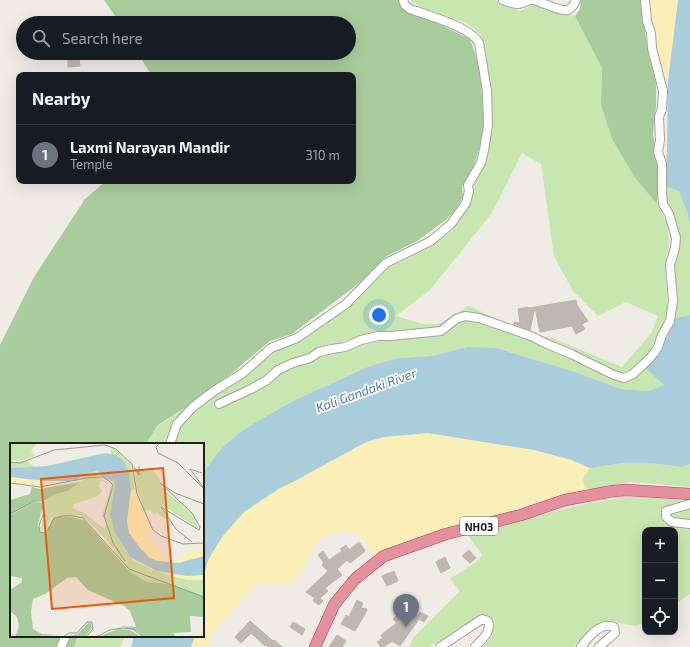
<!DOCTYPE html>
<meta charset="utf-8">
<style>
:root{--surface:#171b24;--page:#242831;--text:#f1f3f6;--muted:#9ea1a6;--line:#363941;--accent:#dc8e8d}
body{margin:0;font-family:"Exo 2",sans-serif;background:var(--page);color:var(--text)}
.controls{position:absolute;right:12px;bottom:12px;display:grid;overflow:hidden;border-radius:8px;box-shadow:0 4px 16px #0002}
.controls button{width:36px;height:36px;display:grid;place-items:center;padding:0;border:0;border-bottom:1px solid var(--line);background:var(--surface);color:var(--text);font:20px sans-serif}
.you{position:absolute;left:379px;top:315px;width:14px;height:14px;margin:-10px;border:3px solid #fff;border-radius:50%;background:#1a73e8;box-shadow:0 0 0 6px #1a73e833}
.badge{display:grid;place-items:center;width:26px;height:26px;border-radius:50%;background:var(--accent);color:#fff;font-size:13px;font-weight:700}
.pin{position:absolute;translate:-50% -33px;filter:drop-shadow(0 1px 2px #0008)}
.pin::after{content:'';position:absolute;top:21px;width:14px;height:12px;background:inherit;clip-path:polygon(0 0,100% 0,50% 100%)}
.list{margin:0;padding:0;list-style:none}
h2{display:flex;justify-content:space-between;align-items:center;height:52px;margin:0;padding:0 16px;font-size:17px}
h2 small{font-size:13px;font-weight:400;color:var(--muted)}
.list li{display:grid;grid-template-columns:26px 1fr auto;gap:12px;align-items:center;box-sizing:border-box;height:60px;padding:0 16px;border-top:1px solid var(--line)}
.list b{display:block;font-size:15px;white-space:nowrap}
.list p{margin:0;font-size:13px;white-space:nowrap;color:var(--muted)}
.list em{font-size:13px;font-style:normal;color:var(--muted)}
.icon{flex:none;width:22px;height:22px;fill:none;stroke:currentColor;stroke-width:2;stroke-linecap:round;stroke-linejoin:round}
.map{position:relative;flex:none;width:690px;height:647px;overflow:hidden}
.search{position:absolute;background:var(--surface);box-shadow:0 4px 16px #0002;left:16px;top:16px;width:340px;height:44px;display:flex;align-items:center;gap:10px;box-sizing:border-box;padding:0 14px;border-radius:22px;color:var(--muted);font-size:15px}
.panel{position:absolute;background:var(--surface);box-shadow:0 4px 16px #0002;left:16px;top:72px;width:340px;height:112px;border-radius:8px}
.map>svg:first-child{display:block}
.grass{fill:#c8e6af;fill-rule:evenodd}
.forest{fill:#a9cc9d}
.sand{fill:#fbefb8}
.water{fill:#a9cdda}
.building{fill:#bfb8b2;stroke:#c0b4a9}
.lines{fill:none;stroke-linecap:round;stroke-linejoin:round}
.minor-casing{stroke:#a3a3a3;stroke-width:10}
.highway-casing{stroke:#d12f61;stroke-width:12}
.minor{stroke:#fff;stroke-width:8}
.highway{stroke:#e2929e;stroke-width:11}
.labels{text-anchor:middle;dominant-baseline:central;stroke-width:3.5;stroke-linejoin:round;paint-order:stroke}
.shield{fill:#fff;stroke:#626262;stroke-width:1}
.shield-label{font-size:11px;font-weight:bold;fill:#1f1f1f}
.water-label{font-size:13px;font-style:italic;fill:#4e75a1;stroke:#fff}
.inset-road{fill:none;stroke:#9c9a96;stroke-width:1}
.view{fill:#e8590c;fill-opacity:0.15;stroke:#e8590c;stroke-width:2}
.inset-edge{fill:none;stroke:#1f1f1f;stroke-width:2}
</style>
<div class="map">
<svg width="690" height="647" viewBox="0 0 690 647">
<rect width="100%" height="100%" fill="#efece6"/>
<path class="grass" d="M 410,0 L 496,0 L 519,11 L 535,4 L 559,13 L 575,16 L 602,68 L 601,105 L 612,139 L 635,178 L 657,204 L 668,225 L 669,249 L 665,265 L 668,314 L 650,351 L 632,369 L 621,373 L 591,360 L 569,348 L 465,314 L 440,329 L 377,332 L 330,345 L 292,360 L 247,386 L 249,393 L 280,374 L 328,353 L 361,345 L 376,339 L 438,335 L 447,331 L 461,319 L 477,320 L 498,329 L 508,331 L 538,342 L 622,380 L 644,367 L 664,385 L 648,391 L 621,389 L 572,371 L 496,348 L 467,347 L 432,356 L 398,358 L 370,366 L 295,400 L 268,415 L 206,469 L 203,473 L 203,444 L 146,444 L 158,426 L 205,395 L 238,368 L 242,376 L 272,351 L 298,343 L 348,308 L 390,267 L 433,246 L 453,230 L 471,204 L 474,184 L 486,161 L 492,125 L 492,93 L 481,35 L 466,22 L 444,17 L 421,8 ZM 522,153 L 541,164 L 554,256 L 573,291 L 598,316 L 626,302 L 658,316 L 652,332 L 622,367 L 552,338 L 527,333 L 469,306 L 439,324 L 423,324 L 396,316 L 430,290 L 492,213 Z
M 665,186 L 679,191 L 687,212 L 690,224 L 690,315 L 675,318 L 673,265 L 678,241 L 665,201 Z
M 622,463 L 651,463 L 681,467 L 690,464 L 690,487 L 630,482 L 591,490 L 584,488 L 583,478 L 590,468 Z
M 627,497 L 657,498 L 689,501 L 690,508 L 690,594 L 675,604 L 675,530 L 645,530 L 644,623 L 636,626 L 606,621 L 592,627 L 575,647 L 483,647 L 492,636 L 495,621 L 484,614 L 429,647 L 409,647 L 413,638 L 460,591 L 450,579 L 479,560 L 482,554 L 466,533 L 589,503 Z
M 78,636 L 125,636 L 120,647 L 74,647 Z"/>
<path class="forest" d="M 104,0 L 400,0 L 403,9 L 422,16 L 470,39 L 480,68 L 484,128 L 478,153 L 472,171 L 462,186 L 463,197 L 456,209 L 447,219 L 417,241 L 385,257 L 362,281 L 292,334 L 270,341 L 205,395 L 158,425 L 146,444 L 11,444 L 11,636 L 78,636 L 74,647 L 0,647 L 0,345 L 34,277 L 85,199 L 106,181 L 353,181 L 353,75 L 151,75 L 138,53 L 349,53 L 349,23 L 120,23 Z
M 581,0 L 640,0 L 648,51 L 656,84 L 656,106 L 653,134 L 659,173 L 657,204 L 635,178 L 612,139 L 601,105 L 602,68 L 575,16 L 580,9 Z"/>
<path class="sand" d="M 648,0 L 678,0 L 668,81 L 658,59 L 649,16 Z
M 428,433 C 481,442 540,446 590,468 L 583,478 L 584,487 L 591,490 L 532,503 L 376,560 L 362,537 L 340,530 L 320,538 L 294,583 L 257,584 L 209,636 L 209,647 L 192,647 L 195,636 L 203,636 L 204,575 L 208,560 L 222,537 L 244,512 L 280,488 L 295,481 L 366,442 L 384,437 Z"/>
<path class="water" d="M 678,0 L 690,0 L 690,224 L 687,212 L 679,191 L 665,186 L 667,152 L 668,81 Z
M 690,315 L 690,464 L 681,467 L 651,463 L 622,463 L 590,468 L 572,460 L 534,450 L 428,433 L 384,437 L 366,442 L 295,481 L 280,488 L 244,512 L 222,537 L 208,560 L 204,575 L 203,609 L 203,473 L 221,449 L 238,434 L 268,415 L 295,400 L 370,366 L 398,358 L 432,356 L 467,347 L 496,348 L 572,371 L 621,389 L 648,391 L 664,385 L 644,367 L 661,350 L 675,318 Z
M 134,636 L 195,636 L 191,647 L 131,647 Z"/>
<path class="building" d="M 79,59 L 80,66 L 68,67 L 68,60 Z
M 576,300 L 577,305 L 588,321 L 582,324 L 585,329 L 576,334 L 572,326 L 540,332 L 535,307 Z
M 528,307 L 528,308 L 535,307 L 530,330 L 514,324 L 514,322 L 520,323 L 518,309 Z
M 359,542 L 365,551 L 350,563 L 347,560 L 337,569 L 342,575 L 325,588 L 328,591 L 320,598 L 323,601 L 319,605 L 313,601 L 315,598 L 306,592 L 328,571 L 322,565 L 324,563 L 318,555 L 323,551 L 329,560 L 342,551 L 340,549 L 346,545 L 349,550 Z
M 469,550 L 476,558 L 470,563 L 462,556 Z
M 445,557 L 450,568 L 441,573 L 436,562 Z
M 394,571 L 398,581 L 387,586 L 382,576 Z
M 357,600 L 363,603 L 361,608 L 367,609 L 365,614 L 355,631 L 341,624 L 346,615 L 349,617 Z
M 403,604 L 408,611 L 409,609 L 418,616 L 420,612 L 428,616 L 424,622 L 419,619 L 400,646 L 392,641 L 384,647 L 381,647 L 377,642 L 383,638 L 381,635 L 397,623 L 393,619 L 402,611 L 399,608 Z
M 250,621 L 273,641 L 274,640 L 282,647 L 268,647 L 266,644 L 265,646 L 251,633 L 241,643 L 235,637 Z
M 293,622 L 305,629 L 302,635 L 290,627 Z
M 337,635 L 346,641 L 342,647 L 329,647 Z"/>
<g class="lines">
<g class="minor-casing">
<path id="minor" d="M 503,0 C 518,5 515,6 530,0
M 534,0 C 541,2 562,12 568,10 C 573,8 574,4 576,0
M 219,404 L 251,389 L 267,380 L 278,370 L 293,363 L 310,358 L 319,352 L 332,349 L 345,347 L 361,340 L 378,336 L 391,336 L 441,331 L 456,319 L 465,316 L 479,318 L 531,336 L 547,344 L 571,354 L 614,375 L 624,378 L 633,374 L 649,359 L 654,353 L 658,347 L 662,335 L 670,321 L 673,301 L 670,265 L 675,248 L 676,238 L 669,214 L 663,204 L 662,192 L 662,164 L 658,152 L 660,140 L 659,117 L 662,109 L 663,91 L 652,48 L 651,33 L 647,21 L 645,0
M 170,444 L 177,424 L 193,407 L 214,391 L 243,373 L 271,348 L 297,338 L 346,304 L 386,263 L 431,241 L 451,224 L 466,203 L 469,191 L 468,185 L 481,163 L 484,150 L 488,126 L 487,91 L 479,43 C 471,27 427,15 410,9 L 405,5 L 403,0
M 690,504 L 666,511 L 666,517 L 672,522 L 690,524
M 61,647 L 66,636
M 440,647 L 482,619 L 488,621 C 492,632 482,639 475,647
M 581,647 C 588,637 601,621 614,627 L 615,633 L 599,647"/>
</g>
<g class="highway-casing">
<path id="highway" d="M 315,647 L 334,605 L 341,596 L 355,579 L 384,556 L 446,534 L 521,515 L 565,500 L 613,491 L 627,490 L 690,494"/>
</g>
<use href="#minor" class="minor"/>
<use href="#highway" class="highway"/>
</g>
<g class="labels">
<rect class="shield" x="460" y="517" width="38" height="18" rx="3"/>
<g class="shield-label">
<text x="479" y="526">NH03</text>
</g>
<g class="water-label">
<text transform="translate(366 390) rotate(-20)">Kali Gandaki River</text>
</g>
</g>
<g transform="translate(10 443)">
<rect width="194" height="194" fill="#efece6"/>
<path d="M 0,0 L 27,0 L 21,8 L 25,13 L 7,18 L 0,17 ZM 104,5 L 121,21 L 125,48 L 121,47 L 119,30 L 101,11 L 101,6 ZM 18,18 L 24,24 L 0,25 L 0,20 ZM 141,24 L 150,36 L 151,44 L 181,70 L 189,86 L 154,63 L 150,65 L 161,79 L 146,70 L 144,72 L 139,66 L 135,69 L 127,47 L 125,28 ZM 88,27 L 91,33 L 66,38 L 71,33 ZM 104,34 L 105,42 L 100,72 L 105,90 L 116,109 L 123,117 L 141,126 L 168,135 L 194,137 L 194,153 L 161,141 L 137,139 L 120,129 L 95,95 L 73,74 L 58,71 L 41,75 L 35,89 L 30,86 L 36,68 L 36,57 L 45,51 L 58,48 L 74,36 L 90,35 L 102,43 L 96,64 L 104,42 L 101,38 ZM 91,37 L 101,43 L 92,73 L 96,78 L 95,86 L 74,70 L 62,65 L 64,61 L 88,53 L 92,48 L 89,43 Z" fill="#c8e6af" fill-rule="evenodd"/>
<path d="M 70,39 L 58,48 L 45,51 L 36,57 L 27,57 L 0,71 L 0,57 L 20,51 L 22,44 L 30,46 ZM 25,59 L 34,60 L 28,82 L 30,89 L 37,90 L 42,77 L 47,74 L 58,73 L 74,77 L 120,129 L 137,139 L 161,141 L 194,153 L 194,174 L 180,173 L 181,189 L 163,190 L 166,194 L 134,194 L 127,188 L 110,183 L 126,184 L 120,168 L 114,163 L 78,147 L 66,134 L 57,135 L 35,151 L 23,156 L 21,169 L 23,186 L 32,191 L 53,192 L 5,194 L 9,183 L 7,174 L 0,168 L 0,147 L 12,139 L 12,135 L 0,133 L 0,72 ZM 78,180 L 81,180 L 82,185 L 75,194 L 54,194 L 68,191 ZM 108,186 L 120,187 L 131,194 L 88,194 Z" fill="#a9cc9d"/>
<path d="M 0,34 L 24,38 L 46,39 L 30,44 L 0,40 ZM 125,46 L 142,86 L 137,93 L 147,101 L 148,108 L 159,116 L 173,115 L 173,110 L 194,104 L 194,113 L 169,120 L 144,118 L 135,112 L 119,90 L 117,78 L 120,50 L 121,47 ZM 152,129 L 194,132 L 194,137 L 177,137 Z" fill="#fbefb8"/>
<path d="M 95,10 L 106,12 L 115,20 L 119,30 L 121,47 L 117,78 L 119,90 L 130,105 L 140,115 L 147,118 L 169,120 L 194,113 L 194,132 L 177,133 L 147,128 L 120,114 L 105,90 L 100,72 L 105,42 L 104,35 L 101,38 L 91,33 L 88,27 L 71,33 L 66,38 L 35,38 L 0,34 L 0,25 L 37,23 Z" fill="#a9cdda"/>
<path class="inset-road" d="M 150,0 L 146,4 L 148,10 L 168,20 L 194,46M 0,19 L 10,20 L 44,7 L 95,2 L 106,6 L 122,21 L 127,51 L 143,87 L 151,93 L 173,101 L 194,100M 124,24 L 129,32 L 129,23M 192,30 L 180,26 L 193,44M 0,40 L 30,44 L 76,35 L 92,34 L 99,38 L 103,42 L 94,73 L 103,100 L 115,118M 0,71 L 25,58 L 34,58 L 34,69 L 29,83 L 30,89 L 36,90 L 44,75 L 58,72 L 73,75 L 119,126 L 194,154M 182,99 L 166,86 L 151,64 L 189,87 L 190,84 L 182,70 L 150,40 L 165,50 L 194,61M 53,194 L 59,190 L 67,190 L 77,179 L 82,179 L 83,186 L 76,194M 87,194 L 99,187 L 112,185 L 123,186 L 133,194"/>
<path class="view" d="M 153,25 L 164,155 L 42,166 L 31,36 Z"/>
<rect width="194" height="194" class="inset-edge"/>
</g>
</svg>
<div class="controls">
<button>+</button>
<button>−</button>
<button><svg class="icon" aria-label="locate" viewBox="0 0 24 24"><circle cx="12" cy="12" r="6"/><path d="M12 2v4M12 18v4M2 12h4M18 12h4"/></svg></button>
</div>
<div class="you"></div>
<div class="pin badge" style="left:406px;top:627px;background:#6b7280">1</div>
<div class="search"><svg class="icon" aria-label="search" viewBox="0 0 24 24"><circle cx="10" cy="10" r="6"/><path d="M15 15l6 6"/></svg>Search here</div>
<section class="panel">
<h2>Nearby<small></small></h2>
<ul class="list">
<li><span class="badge" style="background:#6b7280">1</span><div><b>Laxmi Narayan Mandir</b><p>Temple</p></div><em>310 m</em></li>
</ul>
</section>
</div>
